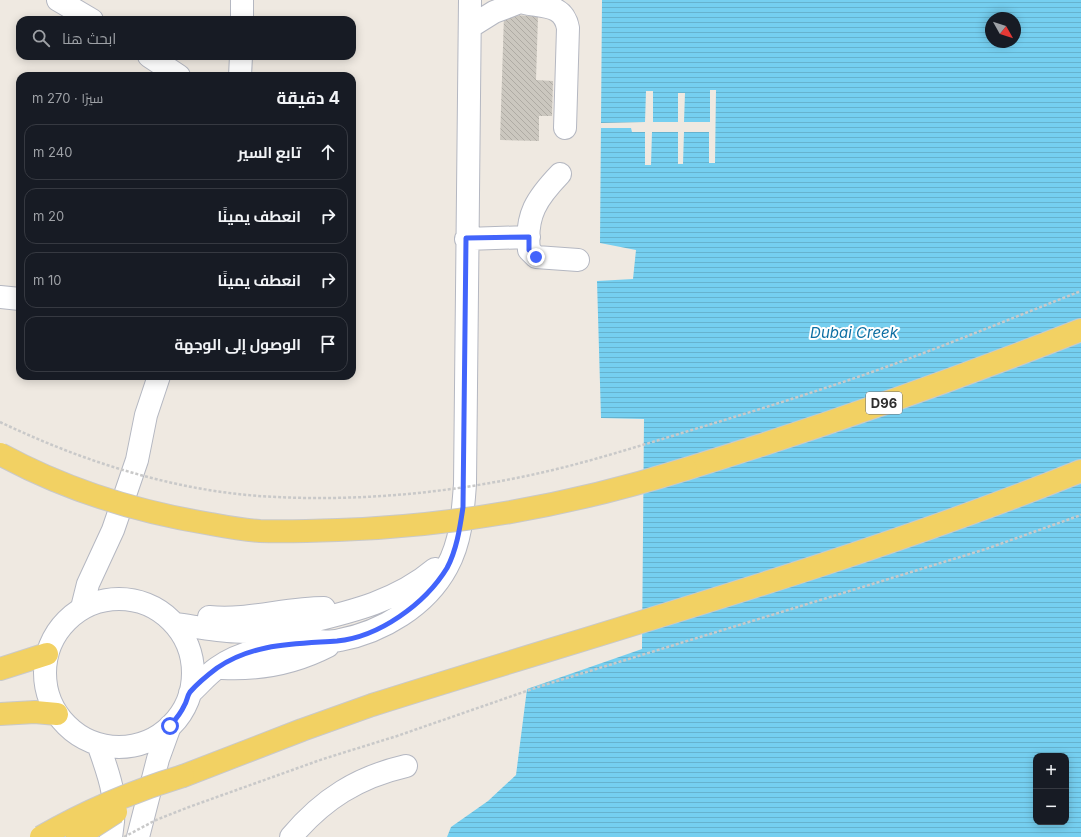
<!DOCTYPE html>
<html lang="ar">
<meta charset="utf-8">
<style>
:root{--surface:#171b24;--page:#20242c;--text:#f1f3f6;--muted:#9ea1a6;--line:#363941}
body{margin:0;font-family:Inter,Cairo,sans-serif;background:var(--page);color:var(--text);direction:rtl}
.controls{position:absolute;right:12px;bottom:12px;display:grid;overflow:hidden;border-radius:8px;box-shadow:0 2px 10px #0003}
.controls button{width:36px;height:36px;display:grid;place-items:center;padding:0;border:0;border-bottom:1px solid var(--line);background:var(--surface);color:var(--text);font:20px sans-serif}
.compass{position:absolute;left:985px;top:12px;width:36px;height:36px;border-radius:50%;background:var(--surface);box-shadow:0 2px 10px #0003;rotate:129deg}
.stop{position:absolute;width:12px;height:12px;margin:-9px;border:3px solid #4264fb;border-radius:50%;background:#fff}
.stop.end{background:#4264fb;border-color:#fff;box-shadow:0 1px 4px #0008}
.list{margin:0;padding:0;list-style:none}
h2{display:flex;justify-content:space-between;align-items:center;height:52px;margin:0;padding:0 16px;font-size:17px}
h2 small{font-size:13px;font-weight:400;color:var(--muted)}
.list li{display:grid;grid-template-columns:26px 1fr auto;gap:12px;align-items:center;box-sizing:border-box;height:56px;margin:0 8px 8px;padding:0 8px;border:1px solid var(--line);border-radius:12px}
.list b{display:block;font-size:15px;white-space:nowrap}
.list em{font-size:13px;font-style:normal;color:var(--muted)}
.icon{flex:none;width:22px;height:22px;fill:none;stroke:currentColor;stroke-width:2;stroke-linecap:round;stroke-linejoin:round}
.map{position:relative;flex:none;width:1081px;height:837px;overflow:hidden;direction:ltr}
.search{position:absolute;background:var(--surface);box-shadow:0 2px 10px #0003;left:16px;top:16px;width:340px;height:44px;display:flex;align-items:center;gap:10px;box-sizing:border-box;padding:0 14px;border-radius:12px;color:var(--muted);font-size:15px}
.panel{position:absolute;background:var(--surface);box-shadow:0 2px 10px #0003;left:16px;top:72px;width:340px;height:308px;border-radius:12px;direction:rtl}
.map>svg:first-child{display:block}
.water{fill:url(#water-rules);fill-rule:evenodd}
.pier{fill:#efe9e1}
.building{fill:url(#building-back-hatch)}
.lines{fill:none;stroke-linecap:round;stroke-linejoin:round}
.minor-casing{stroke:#b4b7c1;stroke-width:24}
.major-casing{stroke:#c9c9c9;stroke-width:24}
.minor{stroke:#fff;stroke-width:22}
.major{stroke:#f2d163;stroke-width:22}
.major-bridge-casing{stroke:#c9c9c9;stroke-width:24;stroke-linecap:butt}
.path-bridge{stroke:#c9c9c9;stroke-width:2.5;stroke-dasharray:3 2;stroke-linecap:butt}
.major-bridge{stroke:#f2d163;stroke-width:22}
.route{stroke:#4264fb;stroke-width:5}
.labels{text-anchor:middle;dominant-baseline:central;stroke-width:4;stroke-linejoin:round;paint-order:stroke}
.shield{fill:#fff;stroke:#6d6d6d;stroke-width:1}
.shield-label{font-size:13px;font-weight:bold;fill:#2e2e2e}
.water-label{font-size:15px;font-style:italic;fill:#0d6fa3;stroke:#fff}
</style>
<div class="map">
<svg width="1081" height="837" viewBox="0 0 1081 837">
<defs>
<pattern id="water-rules" width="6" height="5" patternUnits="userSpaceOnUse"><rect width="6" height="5" fill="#75cff0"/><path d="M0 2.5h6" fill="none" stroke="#66b2ce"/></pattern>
<pattern id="building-back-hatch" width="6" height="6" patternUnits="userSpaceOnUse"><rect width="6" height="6" fill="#cbc7bf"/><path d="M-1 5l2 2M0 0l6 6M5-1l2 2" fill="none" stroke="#afaba4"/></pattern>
</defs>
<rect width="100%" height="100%" fill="#efe9e1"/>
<path class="water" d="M 602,0 L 1081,0 L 1081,837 L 447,837 L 451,827 L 488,801 L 516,775 L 527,689 L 642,649 L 644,419 L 601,418 L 597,281 L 633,279 L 636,250 L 600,243 ZM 991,18 L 1015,18 L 1015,42 L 991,42 ZM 1036,756 L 1066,756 L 1066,822 L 1036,822 Z"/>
<path class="pier" d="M 710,90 L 716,90 L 715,163 L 709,163 L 709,132 L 684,132 L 683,164 L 678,164 L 678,132 L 652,132 L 651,165 L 645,165 L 645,132 L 632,132 L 631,128 L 601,128 L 601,123 L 645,122 L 646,91 L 653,91 L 653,122 L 678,122 L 678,93 L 685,93 L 684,122 L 710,122 Z"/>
<path class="building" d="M 504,15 L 538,16 L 536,80 L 553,81 L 552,116 L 539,116 L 539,141 L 500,140 Z"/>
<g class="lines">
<g class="minor-casing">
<path id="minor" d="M 58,0 L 92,20
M 514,0 C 536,9 563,0 568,28 L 565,128
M 242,20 L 242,0
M 470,27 L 494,12 L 520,2
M 149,56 L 179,76
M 240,76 L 241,56
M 560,174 C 537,198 525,215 529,250 L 536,257 L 578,260
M 466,239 L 529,237
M 0,297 L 20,299
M45 673a74 74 0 1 1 148 0a74 74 0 1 1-148 0Z
M 82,608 L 88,584 L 113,530 L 137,460 L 146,415 L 159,376
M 209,617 C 248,621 285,608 324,608
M 175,624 C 212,629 242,636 280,629 C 334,615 390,607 435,569
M 222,668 C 259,670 295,663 328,646
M 190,693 C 199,685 207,675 217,668 C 242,650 276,645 306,642 C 317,640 329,643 340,640 C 382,632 426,606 447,567 C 461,542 463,512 465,484 L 470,0
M 98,744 C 111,781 118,797 111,837
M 138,837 L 158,759 L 170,726
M 291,837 C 323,799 358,777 406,766"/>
</g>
<g class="major-casing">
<path id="major" d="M 686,469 C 819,428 951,381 1081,330
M 0,669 L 47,654
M 0,714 L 35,712 L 57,714
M 183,776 L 302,730 L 372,705 C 609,630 850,564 1081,471"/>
</g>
<use href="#minor" class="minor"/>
<use href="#major" class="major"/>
<g class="major-bridge-casing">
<path id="major-bridge" d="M 0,454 C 66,490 137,512 211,524 C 227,527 244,530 260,531 C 286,532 312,531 338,530 C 457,526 572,505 686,469
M 41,837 C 86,811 133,791 183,776
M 77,837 L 116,812"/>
</g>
<path class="path-bridge" d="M 0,422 C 86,463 181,493 276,497 C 379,502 485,489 584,462 C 617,453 649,443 682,433 C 754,411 826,389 897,363 C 959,340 1020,315 1081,291
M 124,837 L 156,820 L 189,807 L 323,759 L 397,736 L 541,686 L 986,549 L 1081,515"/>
<use href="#major-bridge" class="major-bridge"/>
</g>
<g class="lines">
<path class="route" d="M 170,726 C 176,719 181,713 184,706 C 187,702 187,696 190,692 C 197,684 209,674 217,668 C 253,643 295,644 337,641 C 379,637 425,604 447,568 C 457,549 460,527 463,507 L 466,238 L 529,237 L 529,250 L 536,257"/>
</g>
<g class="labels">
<rect class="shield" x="866" y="392" width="36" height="22" rx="3"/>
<g class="shield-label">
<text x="884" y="403">D96</text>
</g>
<g class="water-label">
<text x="854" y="332">Dubai Creek</text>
</g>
</g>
</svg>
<div class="controls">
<button>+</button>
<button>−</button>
</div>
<svg class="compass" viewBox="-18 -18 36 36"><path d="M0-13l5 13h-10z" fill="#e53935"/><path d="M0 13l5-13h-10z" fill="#9ea1a6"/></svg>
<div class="stop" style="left:170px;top:726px"></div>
<div class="stop end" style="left:536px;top:257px"></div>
<div class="search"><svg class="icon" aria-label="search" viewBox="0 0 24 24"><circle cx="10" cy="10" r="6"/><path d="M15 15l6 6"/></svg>ابحث هنا</div>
<section class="panel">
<h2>4 دقيقة<small>سيرًا · 270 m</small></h2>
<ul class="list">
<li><svg class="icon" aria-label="ahead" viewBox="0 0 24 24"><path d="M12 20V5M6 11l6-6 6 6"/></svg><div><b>تابع السير</b></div><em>240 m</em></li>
<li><svg class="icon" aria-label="right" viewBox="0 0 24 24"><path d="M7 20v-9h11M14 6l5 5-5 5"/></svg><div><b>انعطف يمينًا</b></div><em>20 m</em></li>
<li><svg class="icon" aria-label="right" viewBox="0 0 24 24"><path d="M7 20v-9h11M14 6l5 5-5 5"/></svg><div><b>انعطف يمينًا</b></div><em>10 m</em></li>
<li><svg class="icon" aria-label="arrive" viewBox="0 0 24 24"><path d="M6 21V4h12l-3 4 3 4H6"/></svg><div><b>الوصول إلى الوجهة</b></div></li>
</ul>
</section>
</div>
